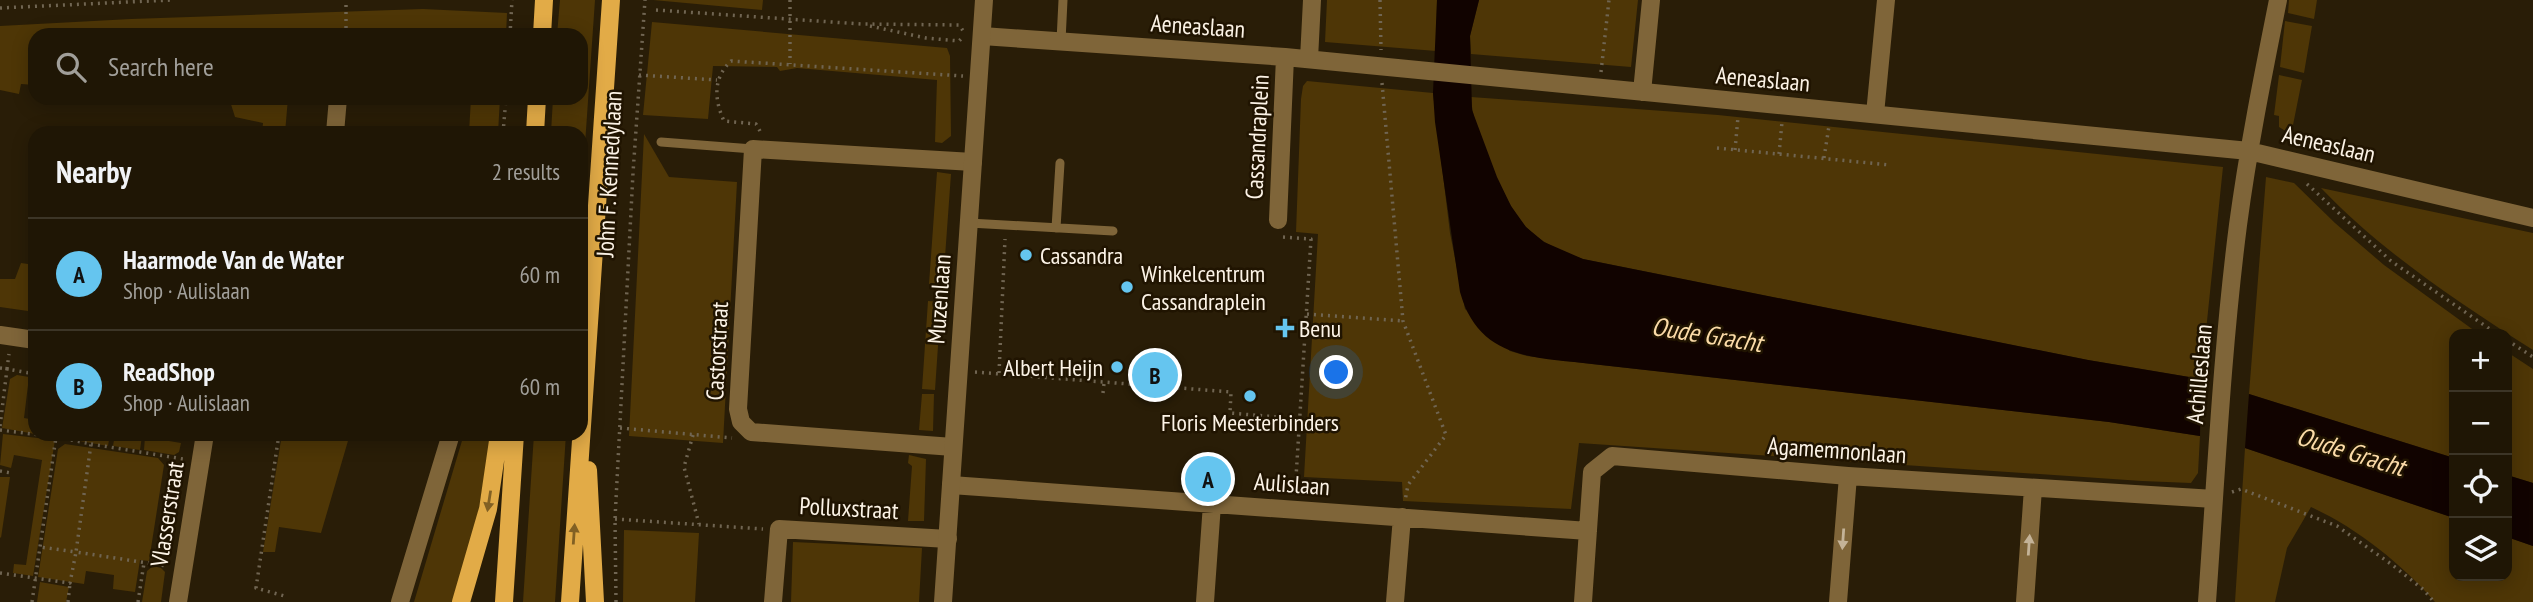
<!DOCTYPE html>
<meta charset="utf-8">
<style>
:root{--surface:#1f1605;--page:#2c2313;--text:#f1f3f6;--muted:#a19f9a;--line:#3c3527;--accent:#65c5ef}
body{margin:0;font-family:"PT Sans Narrow",sans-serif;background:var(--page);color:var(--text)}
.controls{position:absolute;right:21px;bottom:21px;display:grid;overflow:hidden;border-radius:14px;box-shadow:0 4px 18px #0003}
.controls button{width:63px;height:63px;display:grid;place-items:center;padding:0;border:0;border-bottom:2px solid var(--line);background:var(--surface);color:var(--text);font:35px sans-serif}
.you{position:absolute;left:1337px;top:373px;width:24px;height:24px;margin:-18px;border:5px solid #fff;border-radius:50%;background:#1a73e8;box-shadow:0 0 0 10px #1a73e833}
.badge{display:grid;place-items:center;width:46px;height:46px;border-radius:50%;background:var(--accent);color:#111;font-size:23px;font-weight:700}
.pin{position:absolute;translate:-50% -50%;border:4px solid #fff;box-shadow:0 2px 7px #0006}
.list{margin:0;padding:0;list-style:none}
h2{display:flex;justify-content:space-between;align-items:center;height:91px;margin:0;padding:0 28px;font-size:30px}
h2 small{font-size:23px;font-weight:400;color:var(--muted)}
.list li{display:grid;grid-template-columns:46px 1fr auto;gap:21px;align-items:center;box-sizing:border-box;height:112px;padding:0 28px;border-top:2px solid var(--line)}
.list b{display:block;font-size:26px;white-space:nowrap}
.list p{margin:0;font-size:23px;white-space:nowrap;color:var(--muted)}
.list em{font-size:23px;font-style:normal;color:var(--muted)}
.icon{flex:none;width:38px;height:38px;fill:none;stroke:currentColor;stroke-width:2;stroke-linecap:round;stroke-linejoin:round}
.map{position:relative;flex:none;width:2533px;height:602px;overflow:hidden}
.search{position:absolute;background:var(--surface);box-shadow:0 4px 18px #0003;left:28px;top:28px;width:560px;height:77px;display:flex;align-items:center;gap:18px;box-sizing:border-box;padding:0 24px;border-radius:21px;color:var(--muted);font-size:26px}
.panel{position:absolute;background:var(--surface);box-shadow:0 4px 18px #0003;left:28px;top:126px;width:560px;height:315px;border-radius:21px}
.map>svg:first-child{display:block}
.green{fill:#4e3606}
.water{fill:#110300}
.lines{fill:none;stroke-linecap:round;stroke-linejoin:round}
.path{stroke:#706552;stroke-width:3.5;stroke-dasharray:2 5;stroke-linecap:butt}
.service{stroke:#7f6539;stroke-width:9}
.minor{stroke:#7f6539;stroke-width:18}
.tertiary{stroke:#7f6539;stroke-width:18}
.primary{stroke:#e2ab47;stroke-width:18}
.oneway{fill:#816024}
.oneway2{fill:#c4b398}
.poi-dot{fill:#65c5ef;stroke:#201401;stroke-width:2.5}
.labels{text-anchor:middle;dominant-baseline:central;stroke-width:5;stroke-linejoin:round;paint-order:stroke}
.street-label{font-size:24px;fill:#fcf3e6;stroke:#201401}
.poi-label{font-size:24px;fill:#fcf3e6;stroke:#201401;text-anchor:start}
.water-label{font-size:26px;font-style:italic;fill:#fbdba8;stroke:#201401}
</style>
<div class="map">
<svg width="2533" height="602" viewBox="0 0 2533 602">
<rect width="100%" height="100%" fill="#291d07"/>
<path class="green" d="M 560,0 L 595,0 L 581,202 L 581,133 L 551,133 L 553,98 L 581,98 L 581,35 L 557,35 Z
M 653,0 L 763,0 L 762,10 Z
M 1327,0 L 1437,0 L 1436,51 L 1325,42 Z
M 1479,0 L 1638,0 L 1631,67 L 1471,54 L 1470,36 Z
M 2289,0 L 2317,0 L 2314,19 L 2288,13 Z
M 423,9 L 507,13 L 506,35 L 35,35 L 35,85 L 21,84 L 19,94 L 0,90 L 0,26 L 131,19 Z
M 2285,21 L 2312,26 L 2304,73 L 2280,67 Z
M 652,22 L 947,48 L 950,56 L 951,136 L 942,143 L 935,142 L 937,80 L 797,68 L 780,71 L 777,67 L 713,66 L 708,119 L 643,115 Z
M 2279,75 L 2302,80 L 2292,130 L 2289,133 L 2279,127 L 2279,116 L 2274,115 Z
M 1307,81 L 1433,93 L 1450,233 L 1465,309 L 1510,351 L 1527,356 L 1592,364 L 2109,422 L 2200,436 L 2198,473 L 2191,483 L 2142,481 L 1579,443 L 1571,509 L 1403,501 L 1402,482 L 1304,477 L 1318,234 L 1296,232 L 1301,99 L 1303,86 Z
M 1471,97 L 1718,115 L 2223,167 L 2201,379 L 2088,360 L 1583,259 C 1562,252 1541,243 1526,227 C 1504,202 1472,129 1471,97 Z
M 229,98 L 288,98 L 285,133 L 262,133 L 263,123 L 235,117 Z
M 471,98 L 500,98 L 498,133 L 469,133 Z
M 644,134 L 669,177 L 737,182 L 723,443 L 629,436 Z
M 937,172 L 951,174 L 943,285 L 929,284 Z
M 2266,177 L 2294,183 L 2335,223 L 2384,265 L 2479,334 L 2454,334 L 2454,458 L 2249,394 Z
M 2321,188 L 2533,233 L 2533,350 C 2458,302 2382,252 2321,188 Z
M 21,263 L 35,265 L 35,312 L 0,307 L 0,279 L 15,279 Z
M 928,301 L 941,302 L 935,390 L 922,389 Z
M 2507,352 L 2533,369 L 2533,483 L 2507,475 Z
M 17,375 L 29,377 L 24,418 L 35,420 L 35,434 L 2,428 L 10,379 Z
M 922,394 L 934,394 L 933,431 L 919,430 Z
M 3,434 L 55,440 L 33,576 L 13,573 L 14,564 L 26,565 L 42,460 L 14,455 L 11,468 L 0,465 Z
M 40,434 L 110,434 L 108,446 Z
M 115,434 L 142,436 L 140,450 L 113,446 Z
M 282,434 L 350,434 L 321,533 L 279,527 L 275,552 L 263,552 Z
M 464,434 L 492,434 L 476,524 L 455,602 L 414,602 Z
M 534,434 L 566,434 L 555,602 L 523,602 Z
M 145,437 L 181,443 L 179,452 L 174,455 L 144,450 Z
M 65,444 L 158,458 L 164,465 L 149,561 L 140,560 L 135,592 L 113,589 L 114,575 L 86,571 L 84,584 L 38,577 L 58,449 Z
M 2245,448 L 2454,518 L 2454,576 L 2507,576 L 2507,537 L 2533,546 L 2533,602 L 2435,602 C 2402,564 2357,528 2311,507 L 2287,548 L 2275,602 L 2235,602 Z
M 909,455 L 926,459 L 924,521 L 908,521 L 912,466 L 908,463 Z
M 0,477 L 10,477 L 1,538 L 0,537 Z
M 624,530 L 699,533 L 695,602 L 623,602 Z
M 793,542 L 922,548 L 919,602 L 791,602 Z
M 153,566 L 161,568 L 165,572 L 161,602 L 142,602 L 147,571 Z
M 40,582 L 69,587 L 66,602 L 37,602 Z"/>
<path class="water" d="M 1437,0 L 1479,0 L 1470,36 L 1472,110 L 1497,177 L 1511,206 L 1526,227 L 1544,242 L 1583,259 L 2088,360 L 2201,379 L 2200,436 L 2109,422 L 1592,364 C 1534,357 1479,360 1460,292 L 1435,122 L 1433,93 Z
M 2249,394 L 2454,458 L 2454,518 L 2245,448 Z
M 2507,475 L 2533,483 L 2533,546 L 2507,537 Z"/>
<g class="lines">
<path class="path" d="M 790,0 L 790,64
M 1380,0 L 1381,50
M 0,8 L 171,0
M 656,10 L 861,24 L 959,25 L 964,32
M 870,26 L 926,38 L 959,41 L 964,36
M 346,35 L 346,0
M 510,35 L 512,0
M 1601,72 L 1609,0
M 639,75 L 717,80
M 1382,83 L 1403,321 L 1446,435 L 1408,485 L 1405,501
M 760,131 L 756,124 L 724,121 C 714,99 713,78 731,61 L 963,76
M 503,133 L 506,98
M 1717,148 L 1890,165
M 1735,150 L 1738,117
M 1779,154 L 1782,122
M 1824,158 L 1829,126
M 2307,184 L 2391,261 L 2497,334
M 1283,237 L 1311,239 L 1295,493
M 1307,314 L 1403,321
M 2507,340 L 2533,357
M 0,368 L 7,369 L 9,354
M 975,372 L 1231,392 L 1230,413 L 1300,419
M 999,373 L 1005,239
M 1103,393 L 1104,383
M 0,426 L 7,369 L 35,374
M 620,428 L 732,438
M 0,430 L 56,437
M 279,434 L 256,588 L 288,597
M 693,435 L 684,467 L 699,524
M 91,444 L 183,459
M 0,471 L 11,473
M 2232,492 L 2241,489 L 2337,526 L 2391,564 L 2424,590 L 2434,602
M 615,519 L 763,529
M 0,573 L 70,583 L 76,552 L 167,566
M 32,602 L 56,437 L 91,444 L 76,552 L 40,547
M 68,602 L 70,583
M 138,602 L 144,563
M 616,602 L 615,519 L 633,173 L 645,0"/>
<path class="service" d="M 1061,41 L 1063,0
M 661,142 L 753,149
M 969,223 L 1113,231
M 1056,228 L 1060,163"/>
<path class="minor" d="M 982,36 L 1285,57 L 2249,151 L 2533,218
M 1309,59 L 1312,0
M 1642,92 L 1651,0
M 1875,114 L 1886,0
M 335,133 L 338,98
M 1278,220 L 1285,57
M 0,335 L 35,340
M 953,447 L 751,432 L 741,422 L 738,409 L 753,149 L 973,162
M 951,485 L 1588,531
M 178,602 L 205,434
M 400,602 L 451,434
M 773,602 L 779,529 L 948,539
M 1205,602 L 1212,504
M 1395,602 L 1402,517
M 1583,602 L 1592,472 L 1612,456 L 1848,476 L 2214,499
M 1838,602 L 1848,476
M 2025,602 L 2033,488
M 2207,602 C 2216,476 2222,350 2238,225 C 2248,150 2263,75 2278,0"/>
<path class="tertiary" d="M 943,602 L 984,0"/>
<path class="primary" d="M 542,35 L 544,0
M 535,133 L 537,98
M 588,470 L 595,602
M 461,602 L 488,509 L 499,434
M 504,602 L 515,434
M 570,602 L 611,0"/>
</g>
<defs><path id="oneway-solid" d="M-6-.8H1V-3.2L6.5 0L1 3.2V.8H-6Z" transform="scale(1.75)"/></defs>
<g class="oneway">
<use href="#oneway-solid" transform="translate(489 501) rotate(99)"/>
<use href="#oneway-solid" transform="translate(574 534) rotate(-86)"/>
</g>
<g class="oneway2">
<use href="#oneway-solid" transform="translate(1843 539) rotate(94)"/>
<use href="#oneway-solid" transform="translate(2029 545) rotate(-86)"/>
</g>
<g class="poi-dot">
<circle cx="1026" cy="255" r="7"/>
<circle cx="1127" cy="287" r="7"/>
<path d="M1281.5 317.5h7v7h7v7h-7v7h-7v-7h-7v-7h7z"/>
<circle cx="1117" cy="367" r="7"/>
<circle cx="1250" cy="396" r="7"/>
</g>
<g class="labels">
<g class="street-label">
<text transform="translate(1198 26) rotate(4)">Aeneaslaan</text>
<text transform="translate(1763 79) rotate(5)">Aeneaslaan</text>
<text transform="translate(1257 137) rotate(-87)">Cassandraplein</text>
<text transform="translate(2329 144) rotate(13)">Aeneaslaan</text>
<text transform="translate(609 174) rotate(-87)">John F. Kennedylaan</text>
<text transform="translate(939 299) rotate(-86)">Muzenlaan</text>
<text transform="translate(717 351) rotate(-87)">Castorstraat</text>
<text transform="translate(2199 374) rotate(-85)">Achilleslaan</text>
<text transform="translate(1837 450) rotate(4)">Agamemnonlaan</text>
<text transform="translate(1292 484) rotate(4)">Aulislaan</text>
<text transform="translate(849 508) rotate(3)">Polluxstraat</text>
<text transform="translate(167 514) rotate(-81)">Vlasserstraat</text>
</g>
<g class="poi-label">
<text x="1040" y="255">Cassandra</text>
<text x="1141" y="273">Winkelcentrum<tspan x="1141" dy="28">Cassandraplein</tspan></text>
<text x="1299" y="328">Benu</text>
<text x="1103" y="367" text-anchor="end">Albert Heijn</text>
<text x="1250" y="422" text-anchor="middle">Floris Meesterbinders</text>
</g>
<g class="water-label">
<text transform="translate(1707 334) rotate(9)">Oude Gracht</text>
<text transform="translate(2351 451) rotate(17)">Oude Gracht</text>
</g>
</g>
</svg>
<div class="controls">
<button>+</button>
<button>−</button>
<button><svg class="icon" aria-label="locate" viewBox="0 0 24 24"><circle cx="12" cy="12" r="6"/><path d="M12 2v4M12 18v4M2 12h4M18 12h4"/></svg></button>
<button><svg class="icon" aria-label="layers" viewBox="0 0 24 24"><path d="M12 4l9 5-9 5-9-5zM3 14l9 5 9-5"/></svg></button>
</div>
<div class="you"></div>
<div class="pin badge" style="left:1208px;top:479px">A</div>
<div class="pin badge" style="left:1155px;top:375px">B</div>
<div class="search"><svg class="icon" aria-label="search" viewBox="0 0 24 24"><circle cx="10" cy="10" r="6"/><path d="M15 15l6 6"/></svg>Search here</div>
<section class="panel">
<h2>Nearby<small>2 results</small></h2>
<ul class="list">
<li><span class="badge">A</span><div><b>Haarmode Van de Water</b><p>Shop · Aulislaan</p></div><em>60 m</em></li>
<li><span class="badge">B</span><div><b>ReadShop</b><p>Shop · Aulislaan</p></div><em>60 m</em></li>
</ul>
</section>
</div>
